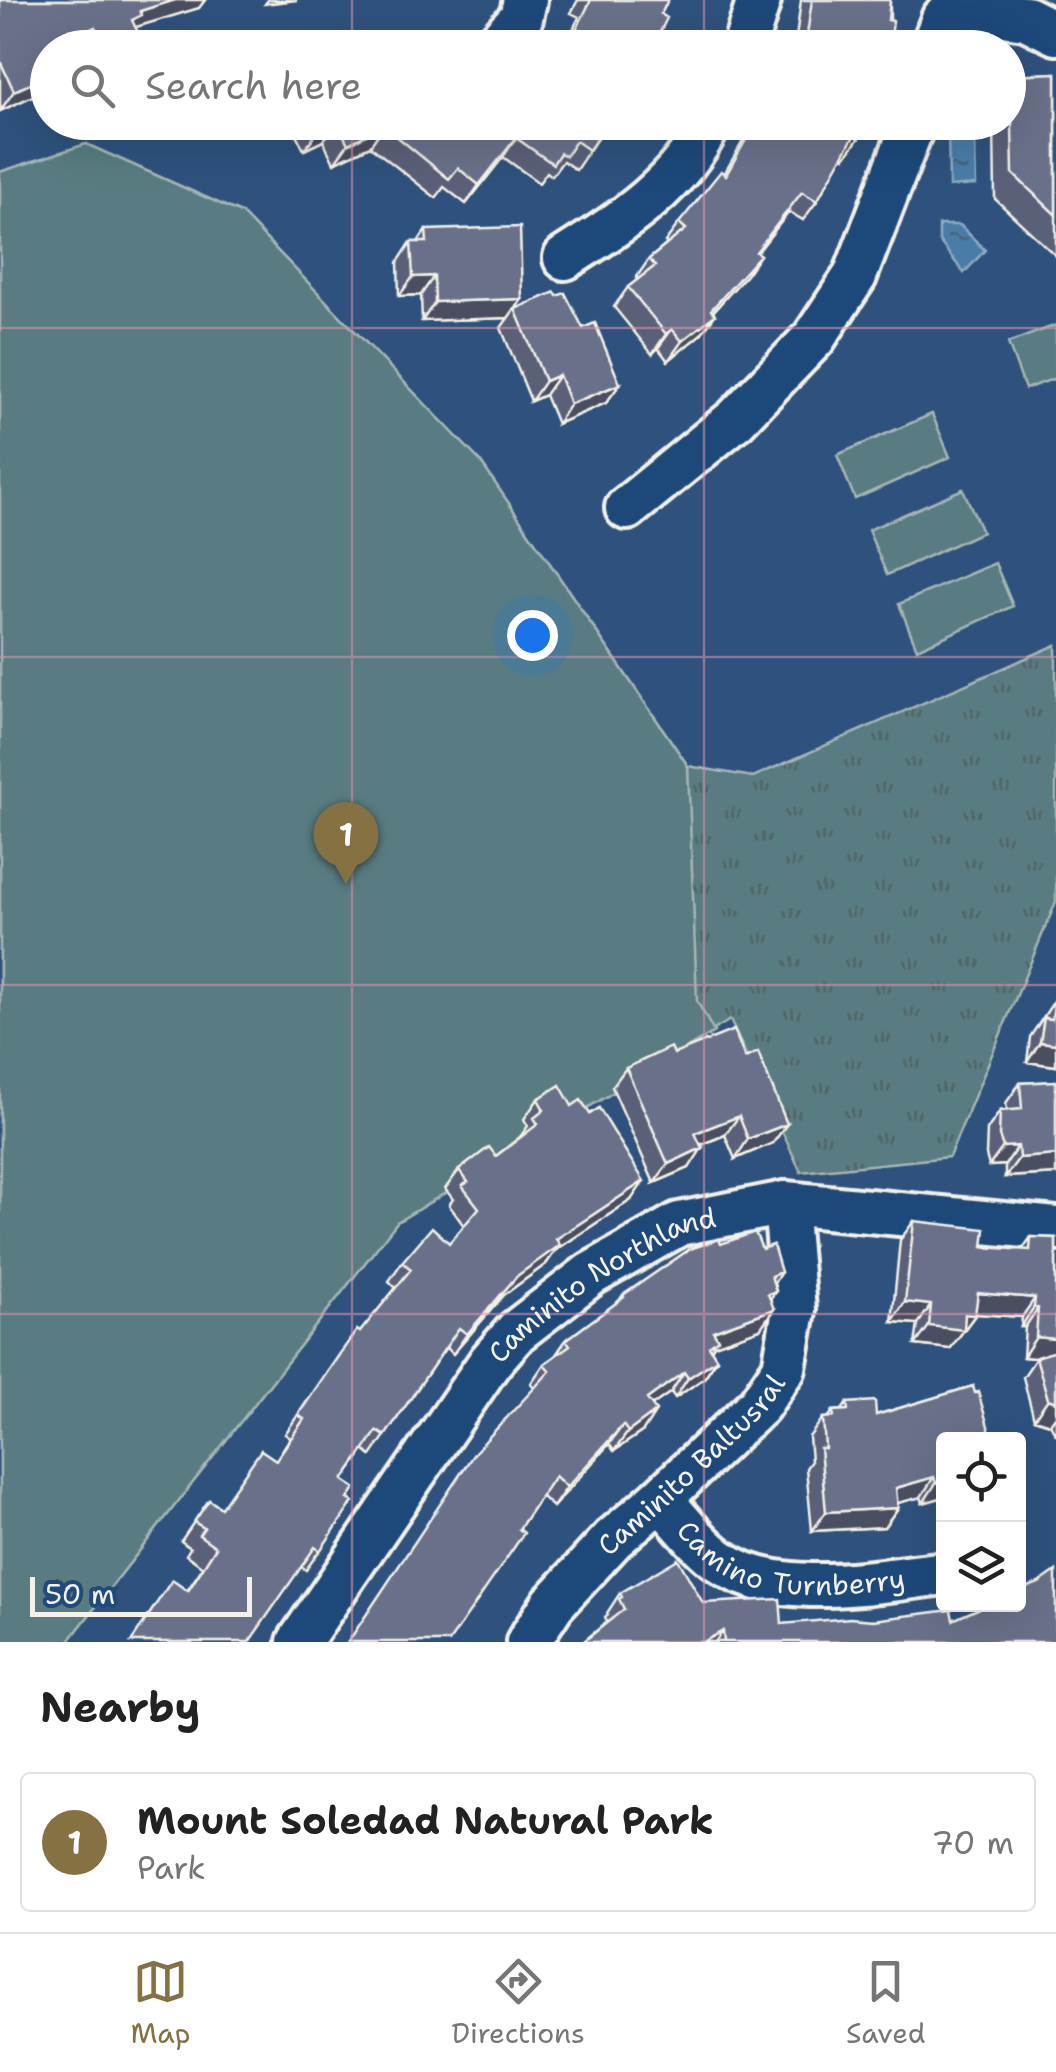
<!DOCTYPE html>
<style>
:root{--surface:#fff;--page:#f2f2f2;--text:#222;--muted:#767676;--line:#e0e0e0;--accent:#857141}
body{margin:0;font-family:"Shantell Sans",sans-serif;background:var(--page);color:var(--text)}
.controls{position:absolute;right:30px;bottom:30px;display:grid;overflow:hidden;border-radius:10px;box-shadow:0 10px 40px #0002}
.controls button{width:90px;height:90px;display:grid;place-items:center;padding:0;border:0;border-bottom:2px solid var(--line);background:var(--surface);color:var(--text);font:50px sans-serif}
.scale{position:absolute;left:30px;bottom:25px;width:222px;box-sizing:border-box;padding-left:10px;border:5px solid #f4f1e8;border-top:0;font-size:28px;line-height:35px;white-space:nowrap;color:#f4f1e8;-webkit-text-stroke:8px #1f4a7a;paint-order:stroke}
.you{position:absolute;left:532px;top:635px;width:35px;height:35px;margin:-25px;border:8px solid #fff;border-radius:50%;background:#1a73e8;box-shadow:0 0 0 15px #1a73e833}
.badge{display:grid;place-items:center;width:65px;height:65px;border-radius:50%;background:var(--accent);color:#fff;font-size:32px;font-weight:700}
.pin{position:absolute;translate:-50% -82px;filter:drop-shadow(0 2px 5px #0008)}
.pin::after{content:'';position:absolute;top:52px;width:35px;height:30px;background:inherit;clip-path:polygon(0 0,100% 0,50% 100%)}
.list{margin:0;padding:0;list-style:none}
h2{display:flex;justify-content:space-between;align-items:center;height:130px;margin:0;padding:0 40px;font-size:42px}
h2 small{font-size:32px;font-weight:400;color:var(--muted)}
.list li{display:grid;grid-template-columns:65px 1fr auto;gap:30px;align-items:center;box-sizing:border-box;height:140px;margin:0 20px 20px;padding:0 20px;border:2px solid var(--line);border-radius:10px}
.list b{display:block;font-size:38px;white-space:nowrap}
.list p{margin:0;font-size:32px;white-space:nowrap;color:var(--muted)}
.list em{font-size:32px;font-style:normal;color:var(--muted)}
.icon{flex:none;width:55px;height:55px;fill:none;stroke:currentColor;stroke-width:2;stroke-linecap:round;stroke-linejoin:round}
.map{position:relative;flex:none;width:1056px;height:1642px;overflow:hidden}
.search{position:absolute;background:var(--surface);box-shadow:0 10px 40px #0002;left:30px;right:30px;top:30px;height:110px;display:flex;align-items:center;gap:25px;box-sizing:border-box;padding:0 35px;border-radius:55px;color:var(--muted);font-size:38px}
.sheet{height:290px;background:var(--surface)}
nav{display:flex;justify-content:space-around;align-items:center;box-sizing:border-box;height:140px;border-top:2px solid var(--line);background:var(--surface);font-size:28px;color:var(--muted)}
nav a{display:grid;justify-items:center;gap:5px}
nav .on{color:var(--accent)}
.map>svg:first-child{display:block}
.grass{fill:url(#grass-tufts);stroke:#a6b6b4;stroke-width:2.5}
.green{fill:#587c81;stroke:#a6b6b4;stroke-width:2.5}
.water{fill:url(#water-ripples);stroke:#8eabc2;stroke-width:2.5}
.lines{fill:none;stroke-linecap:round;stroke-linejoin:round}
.minor-casing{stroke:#f4f1e8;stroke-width:50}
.minor{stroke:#1f4a7a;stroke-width:42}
.wall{fill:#5a6177;stroke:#f4f1e8;stroke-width:2.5}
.shaded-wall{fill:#4a4f61;stroke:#f4f1e8;stroke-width:2.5}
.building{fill:#69718a;stroke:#f4f1e8;stroke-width:2.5}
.grid{fill:none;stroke:#de8fa9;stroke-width:2.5;stroke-opacity:0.55}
.labels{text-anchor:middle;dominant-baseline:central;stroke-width:8;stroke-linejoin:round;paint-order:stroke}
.street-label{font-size:28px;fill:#f4f1e8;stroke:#1f4a7a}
</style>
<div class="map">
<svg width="1056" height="1642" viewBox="0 0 1056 1642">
<defs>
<pattern id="grass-tufts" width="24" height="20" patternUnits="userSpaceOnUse" patternTransform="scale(2.5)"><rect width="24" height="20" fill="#587c81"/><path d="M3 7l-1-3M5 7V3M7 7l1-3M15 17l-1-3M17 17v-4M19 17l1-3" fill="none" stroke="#516566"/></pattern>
<pattern id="water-ripples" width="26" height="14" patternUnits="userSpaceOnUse" patternTransform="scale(2.5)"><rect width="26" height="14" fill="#4a7da8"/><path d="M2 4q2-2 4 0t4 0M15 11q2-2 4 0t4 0" fill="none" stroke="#4a657c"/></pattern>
</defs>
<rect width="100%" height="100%" fill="#2e527d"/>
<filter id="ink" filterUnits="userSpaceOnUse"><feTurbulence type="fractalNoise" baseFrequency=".01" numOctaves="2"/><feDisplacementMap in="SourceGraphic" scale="20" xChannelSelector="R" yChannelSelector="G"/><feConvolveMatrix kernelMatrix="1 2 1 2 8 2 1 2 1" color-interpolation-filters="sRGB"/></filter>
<g filter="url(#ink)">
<path class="grass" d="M 86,144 L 241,213 L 480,461 L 688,766 L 753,777 L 1056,645 L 1056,902 L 949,1157 L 801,1172 L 730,1020 L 397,1222 L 68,1642 L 0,1642 L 0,172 Z"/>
<path class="green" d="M 86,144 L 241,213 L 480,461 L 688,766 L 697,1001 L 714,1032 L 397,1222 L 68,1642 L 0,1642 L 0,172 Z
M 1056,325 L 1056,378 L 1025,389 L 1008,343 Z
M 932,414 L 950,457 L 855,499 L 837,455 Z
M 963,489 L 982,532 L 887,575 L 868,530 Z
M 995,563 L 1013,606 L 917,649 L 899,604 Z"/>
<path class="water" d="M 948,123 L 980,123 L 981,135 L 975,141 L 976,185 L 949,187 Z
M 939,225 L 960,225 L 985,250 L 964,273 L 939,241 Z"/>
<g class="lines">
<g class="minor-casing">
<g id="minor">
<path d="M 493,48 L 521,18 L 525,0"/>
<path d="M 744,48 L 759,0"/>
<path d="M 932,48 L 943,19 L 957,9 L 1026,18 L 1056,33"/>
<path d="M 565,258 C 623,221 679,186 710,122"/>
<path d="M 627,508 L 736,419 L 814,338 L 855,276 L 914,122"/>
<path id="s1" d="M 660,1499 C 679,1519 697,1544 719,1560 C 773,1601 876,1581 938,1574"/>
<path id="s2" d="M 299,1642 L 490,1362 L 517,1331 L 591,1274 L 679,1224 L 785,1203 L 1056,1229"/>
<path id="s3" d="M 528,1642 L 553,1604 L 613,1539 L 660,1499 L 759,1405 L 784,1368 L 794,1310 L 785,1203"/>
</g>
</g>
<use href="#minor" class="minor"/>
</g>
<path class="wall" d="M 0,0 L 205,0 L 199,8 L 135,27 L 138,33 L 128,48 L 48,48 L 46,90 L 0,111 Z
M 578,0 L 668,0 L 661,14 L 652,48 L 564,48 L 579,17 L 571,13 Z
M 801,0 L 890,0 L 890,48 L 786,48 L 794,37 L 796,38 Z
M 1056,73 L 1056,256 L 995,199 L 994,122 L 1008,122 L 1008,79 L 1011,75 Z
M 290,122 L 608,122 L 576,170 L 563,161 L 552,176 L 547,172 L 539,183 L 503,157 L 466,204 L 444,187 L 436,198 L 370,146 L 334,163 L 323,141 L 304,150 Z
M 754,122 L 865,122 L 859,138 L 845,157 L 842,156 L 817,201 L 803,220 L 789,212 L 757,253 L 760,255 L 746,275 L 713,312 L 715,315 L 701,334 L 668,361 L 658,348 L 652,354 L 614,307 L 628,287 L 637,280 L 636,278 L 649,259 L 667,244 L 665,242 L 679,223 L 724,174 Z
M 426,230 L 522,299 L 515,309 L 557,296 L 583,328 L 620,384 L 606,403 L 557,424 L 545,395 L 531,401 L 501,328 L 508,318 L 422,321 L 421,295 L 399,296 L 398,262 L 411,242 L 418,242 Z
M 1056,998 L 1056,1066 L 1027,1062 L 1030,1037 Z
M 674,1054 L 773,1143 L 735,1159 L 725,1135 L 701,1145 L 689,1168 L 654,1183 L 612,1087 L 626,1068 Z
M 1056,1081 L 1056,1174 L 1005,1177 L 1005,1165 L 989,1166 L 986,1155 L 987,1130 L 1000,1111 L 1007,1110 L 1006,1103 L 1020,1083 Z
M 538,1099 L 631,1200 L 556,1250 L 546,1264 L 504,1295 L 453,1354 L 446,1347 L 371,1456 L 364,1450 L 343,1480 L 348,1499 L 353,1502 L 306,1570 L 301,1567 L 187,1591 L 203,1567 L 186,1555 L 190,1548 L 181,1541 L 209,1500 L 221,1508 L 276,1460 L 290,1438 L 285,1434 L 325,1375 L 396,1288 L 389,1281 L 402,1262 L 449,1243 L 464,1226 L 449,1205 L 453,1199 L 445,1189 L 459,1170 L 496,1156 L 520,1137 L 528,1126 L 524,1119 Z
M 914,1221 L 983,1247 L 1022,1250 L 1031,1237 L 1056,1238 L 1056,1435 L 1050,1424 L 1034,1419 L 1023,1377 L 1036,1358 L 1023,1357 L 1025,1327 L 1021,1327 L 1022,1317 L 976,1314 L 950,1349 L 915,1345 L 918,1324 L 892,1322 L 900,1240 Z
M 721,1244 L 762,1249 L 781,1272 L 774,1283 L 776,1291 L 770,1299 L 760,1329 L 714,1345 L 711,1350 L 717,1359 L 704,1378 L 675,1398 L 671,1392 L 652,1405 L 643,1431 L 614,1451 L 609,1444 L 553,1507 L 541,1496 L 519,1529 L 534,1388 L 531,1383 L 544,1364 L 555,1356 L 566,1340 L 618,1302 L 623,1295 Z
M 973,1386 L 944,1497 L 923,1503 L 921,1497 L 897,1503 L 898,1508 L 884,1527 L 812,1531 L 806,1468 L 811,1461 L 809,1437 L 823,1418 L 828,1418 L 833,1411 L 842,1410 L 847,1403 L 876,1415 Z
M 1039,1583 L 1056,1642 L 583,1642 L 607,1622 L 605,1618 L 608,1615 L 607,1613 L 620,1593 L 703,1603 L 782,1624 L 873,1620 L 953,1620 Z"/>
<path class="shaded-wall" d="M 175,0 L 205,0 L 199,8 L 133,28 L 118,40 L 140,11 Z
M 268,0 L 297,0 L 265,4 Z
M 95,27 L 82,47 L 52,48 Z
M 138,33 L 128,48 L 107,48 Z
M 48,76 L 48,87 L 46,90 L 0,111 L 14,91 Z
M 336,122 L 323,141 L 304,150 L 318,131 Z
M 384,126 L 370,146 L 334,163 L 348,144 Z
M 854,136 L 859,138 L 845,157 L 840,155 Z
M 516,138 L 503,157 L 466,204 L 479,185 Z
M 760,255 L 746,275 L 699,327 L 715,315 L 701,334 L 668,361 L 682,341 Z
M 434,276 L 421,295 L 399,296 L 413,277 Z
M 522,299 L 508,318 L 422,321 L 435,302 Z
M 672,329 L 658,348 L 652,354 L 666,334 Z
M 559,375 L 545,395 L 531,401 L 545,381 Z
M 620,384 L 606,403 L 557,424 L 570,404 Z
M 1040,1042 L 1056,1044 L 1056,1066 L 1027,1062 Z
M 739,1116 L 725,1135 L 682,1152 L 695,1133 Z
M 787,1124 L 773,1143 L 735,1159 L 748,1139 Z
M 1018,1146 L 1005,1165 L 989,1166 L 1003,1147 Z
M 702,1148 L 689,1168 L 654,1183 L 668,1164 Z
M 1056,1155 L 1056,1174 L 1005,1177 L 1019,1158 Z
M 644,1181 L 631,1200 L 556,1250 L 546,1264 L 504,1295 L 453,1354 L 467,1334 L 517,1276 L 556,1239 Z
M 978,1293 L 1035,1298 L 1022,1317 L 964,1313 Z
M 905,1302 L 931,1305 L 918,1324 L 892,1322 Z
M 1034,1307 L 1038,1308 L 1025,1327 L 1021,1327 Z
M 774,1309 L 760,1329 L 714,1345 L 705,1358 L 713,1331 Z
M 965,1314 L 975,1315 L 950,1349 L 915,1345 L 929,1326 Z
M 1036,1337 L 1056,1339 L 1056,1360 L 1023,1357 Z
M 717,1359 L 704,1378 L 675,1398 L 688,1378 Z
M 684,1372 L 671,1392 L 634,1418 L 647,1399 Z
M 1048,1399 L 1056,1402 L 1056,1416 L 1050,1424 L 1034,1419 Z
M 656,1411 L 643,1431 L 614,1451 L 628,1432 Z
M 623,1425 L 609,1444 L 553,1507 L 567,1487 Z
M 934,1477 L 921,1497 L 883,1507 L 896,1488 Z
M 944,1481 L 944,1497 L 923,1503 L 936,1483 Z
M 898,1508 L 884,1527 L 812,1531 L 826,1512 Z
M 723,1631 L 715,1642 L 703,1642 Z"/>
<path class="building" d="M 0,0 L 175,0 L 140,11 L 142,15 L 132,20 L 138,33 L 107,48 L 105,48 L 95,27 L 52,48 L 48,48 L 48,76 L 14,91 L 1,63 L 0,64 Z
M 591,0 L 668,0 L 661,14 L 667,18 L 652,48 L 582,48 L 590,35 L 577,28 Z
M 812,0 L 890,0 L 888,20 L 893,21 L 890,48 L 790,48 L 794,37 L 806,42 Z
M 396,39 L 400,48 L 380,48 Z
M 1056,73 L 1056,215 L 1013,174 L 1011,75 Z
M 314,122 L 335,122 L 318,131 Z
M 337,122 L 513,123 L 608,122 L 589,150 L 576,141 L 566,156 L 560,153 L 553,164 L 516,138 L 479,185 L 458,168 L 449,179 L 384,126 L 348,144 Z
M 756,122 L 865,122 L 859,138 L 854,136 L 817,201 L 802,192 L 756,252 L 760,255 L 711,310 L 715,315 L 682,341 L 672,329 L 666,334 L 628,287 L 655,266 L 649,259 L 686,229 L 679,223 L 721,171 L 726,175 Z
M 520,227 L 522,299 L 435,302 L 434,276 L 413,277 L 411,242 L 427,242 L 426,230 Z
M 555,292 L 557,296 L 565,293 L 583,328 L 595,323 L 620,384 L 570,404 L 559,375 L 545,381 L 515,309 Z
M 1055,998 L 1056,1044 L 1040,1042 L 1044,1018 L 1052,1019 Z
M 734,1030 L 745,1058 L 758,1052 L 787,1124 L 748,1139 L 739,1116 L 695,1133 L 702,1148 L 668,1164 L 626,1068 L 671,1047 L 674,1054 Z
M 1056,1081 L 1056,1155 L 1019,1158 L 1018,1146 L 1003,1147 L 999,1136 L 1000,1111 L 1022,1109 L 1020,1083 Z
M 560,1085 L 572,1106 L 581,1100 L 590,1114 L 599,1108 L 644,1181 L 556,1239 L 560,1245 L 517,1276 L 467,1334 L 459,1328 L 385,1436 L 377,1431 L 343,1480 L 355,1488 L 348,1499 L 353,1502 L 320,1551 L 315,1547 L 249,1642 L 131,1642 L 172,1580 L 188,1591 L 216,1547 L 199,1535 L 204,1528 L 194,1522 L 209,1500 L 221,1508 L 261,1450 L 276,1460 L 304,1419 L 298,1415 L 339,1355 L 357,1330 L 360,1332 L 411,1269 L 402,1262 L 432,1227 L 449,1243 L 479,1208 L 462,1186 L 468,1182 L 459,1170 L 489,1147 L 496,1156 L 538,1124 L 534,1118 L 544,1110 L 538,1099 Z
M 914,1221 L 985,1229 L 983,1247 L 1030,1250 L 1031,1237 L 1056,1238 L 1056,1339 L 1036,1337 L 1038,1308 L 1034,1307 L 1035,1298 L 978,1293 L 975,1315 L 965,1314 L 964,1330 L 929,1326 L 931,1305 L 905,1302 Z
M 755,1232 L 762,1249 L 773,1245 L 781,1272 L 771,1276 L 776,1291 L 768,1294 L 774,1309 L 713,1331 L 718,1339 L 709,1346 L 717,1359 L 688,1378 L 684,1372 L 647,1399 L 656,1411 L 628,1432 L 623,1425 L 567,1487 L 555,1476 L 519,1529 L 524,1533 L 449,1642 L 348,1642 L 475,1452 L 550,1371 L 544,1364 L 570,1345 L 566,1340 L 624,1297 L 623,1295 L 690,1249 L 719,1239 L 721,1244 Z
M 1056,1351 L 1056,1402 L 1048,1399 L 1036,1357 Z
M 973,1386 L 975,1393 L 978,1392 L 992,1440 L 944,1440 L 944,1481 L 936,1483 L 934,1477 L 896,1488 L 898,1508 L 826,1512 L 820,1448 L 825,1448 L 823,1418 L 834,1417 L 833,1411 L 848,1410 L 847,1403 L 875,1401 L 876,1415 Z
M 678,1559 L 703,1603 L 780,1599 L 782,1624 L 850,1618 L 873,1620 L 951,1610 L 953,1620 L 989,1604 L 1018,1604 L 1018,1591 L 1039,1583 L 1056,1571 L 1056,1642 L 724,1642 L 723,1631 L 703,1642 L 583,1642 L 624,1609 L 619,1599 L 622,1597 L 620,1593 Z"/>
</g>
<path class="grid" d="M 352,0 L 352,48M 704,0 L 704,48M 352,122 L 352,1642M 704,122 L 704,1642M 0,328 L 1056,328M 0,657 L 1056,657M 0,985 L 1056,985M 0,1314 L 1056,1314"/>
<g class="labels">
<g class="street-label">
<text stroke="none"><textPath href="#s2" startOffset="478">Caminito Northland</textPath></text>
<text stroke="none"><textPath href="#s3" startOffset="242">Caminito Baltusral</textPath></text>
<text stroke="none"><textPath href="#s1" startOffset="155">Camino Turnberry</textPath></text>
</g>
</g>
</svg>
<div class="controls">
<button><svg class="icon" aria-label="locate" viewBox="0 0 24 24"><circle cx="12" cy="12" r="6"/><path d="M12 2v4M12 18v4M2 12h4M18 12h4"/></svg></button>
<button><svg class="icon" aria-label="layers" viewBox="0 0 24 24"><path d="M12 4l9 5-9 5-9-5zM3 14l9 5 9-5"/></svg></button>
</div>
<div class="scale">50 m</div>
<div class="you"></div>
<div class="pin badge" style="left:346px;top:884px">1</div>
<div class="search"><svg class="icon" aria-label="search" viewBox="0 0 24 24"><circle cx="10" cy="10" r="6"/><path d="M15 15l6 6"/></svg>Search here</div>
</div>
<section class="sheet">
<h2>Nearby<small></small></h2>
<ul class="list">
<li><span class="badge">1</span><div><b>Mount Soledad Natural Park</b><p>Park</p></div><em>70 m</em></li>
</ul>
</section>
<nav>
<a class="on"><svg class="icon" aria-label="map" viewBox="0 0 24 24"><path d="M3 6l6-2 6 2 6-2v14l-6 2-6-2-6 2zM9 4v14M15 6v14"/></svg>Map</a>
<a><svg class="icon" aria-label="directions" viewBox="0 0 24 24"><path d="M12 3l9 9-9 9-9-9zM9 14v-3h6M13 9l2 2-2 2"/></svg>Directions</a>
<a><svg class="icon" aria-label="saved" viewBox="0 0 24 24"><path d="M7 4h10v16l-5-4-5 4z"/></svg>Saved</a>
</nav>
